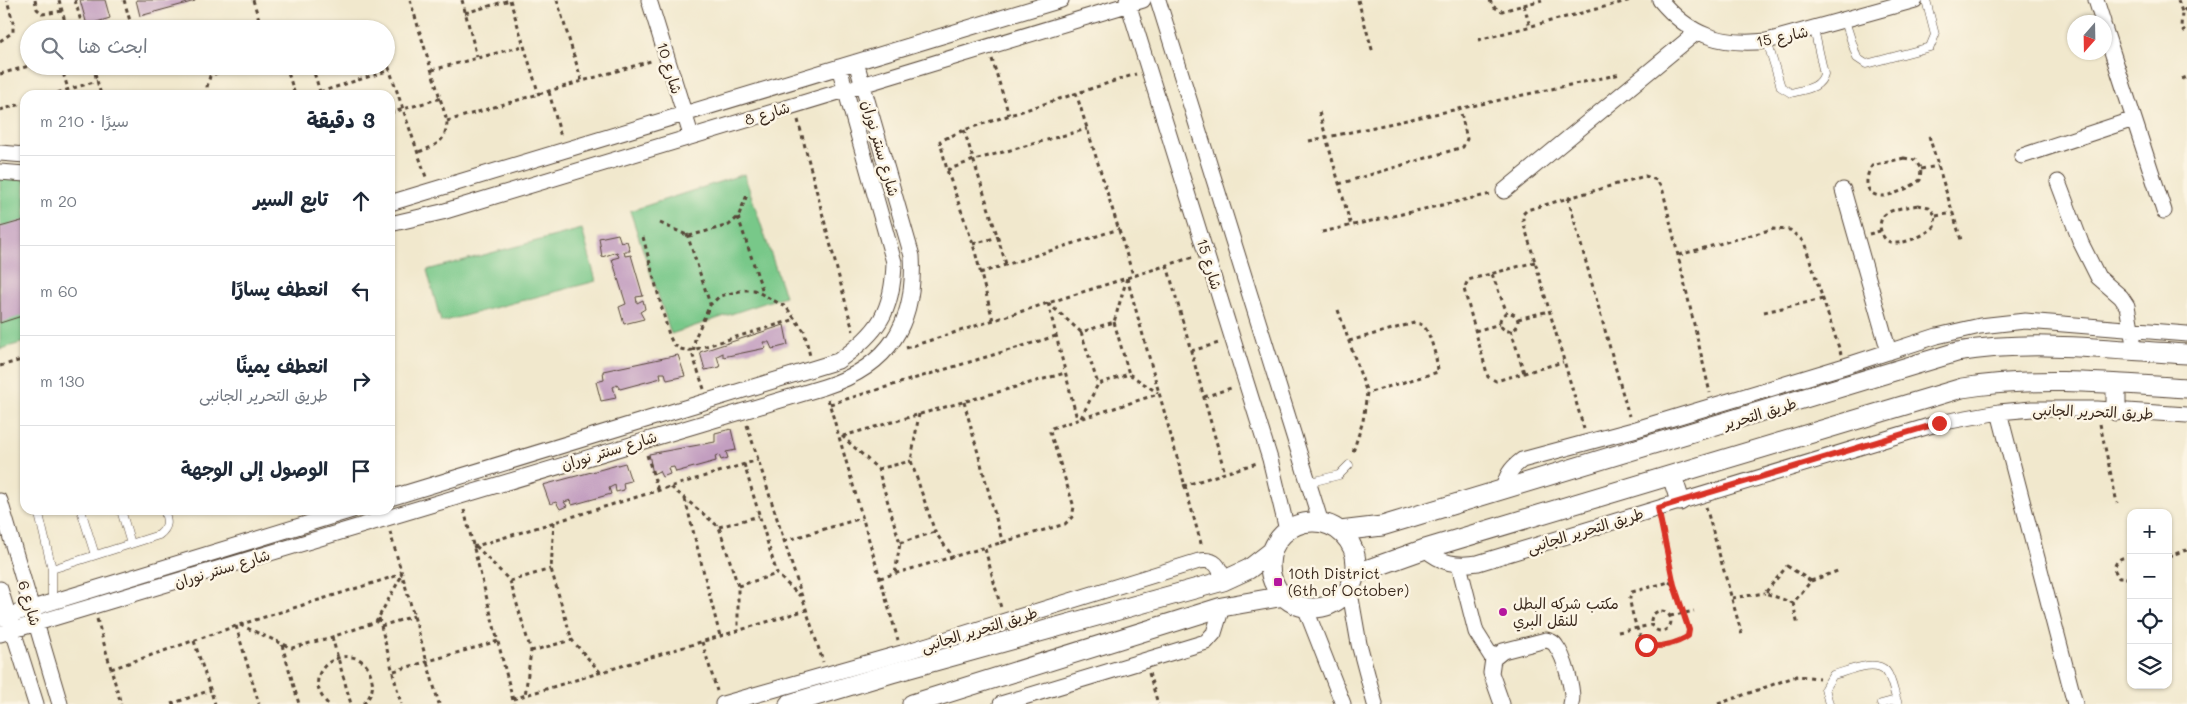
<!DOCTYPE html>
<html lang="ar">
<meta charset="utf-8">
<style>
:root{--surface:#fff;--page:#f2f2f3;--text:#1f2937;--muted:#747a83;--line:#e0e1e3}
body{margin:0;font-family:Mali,"Playpen Sans Arabic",sans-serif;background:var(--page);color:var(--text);direction:rtl}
.controls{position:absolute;right:15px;bottom:15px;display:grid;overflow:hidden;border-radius:10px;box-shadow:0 1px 4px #0004}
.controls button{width:45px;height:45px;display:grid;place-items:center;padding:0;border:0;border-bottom:1px solid var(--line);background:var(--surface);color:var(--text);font:25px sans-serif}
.compass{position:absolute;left:2067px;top:15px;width:45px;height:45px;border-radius:50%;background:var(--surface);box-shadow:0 1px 4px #0004;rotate:200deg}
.stop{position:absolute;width:15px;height:15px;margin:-11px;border:4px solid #d93025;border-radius:50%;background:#fff}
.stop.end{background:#d93025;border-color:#fff;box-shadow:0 1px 5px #0008}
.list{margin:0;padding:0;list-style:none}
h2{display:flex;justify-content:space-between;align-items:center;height:65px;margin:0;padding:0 20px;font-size:21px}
h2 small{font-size:16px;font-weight:400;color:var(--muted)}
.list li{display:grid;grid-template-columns:32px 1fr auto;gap:15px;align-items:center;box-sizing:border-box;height:90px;padding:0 20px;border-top:1px solid var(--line)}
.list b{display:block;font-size:19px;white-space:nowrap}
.list p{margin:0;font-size:16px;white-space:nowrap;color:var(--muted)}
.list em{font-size:16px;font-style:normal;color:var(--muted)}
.icon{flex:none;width:28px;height:28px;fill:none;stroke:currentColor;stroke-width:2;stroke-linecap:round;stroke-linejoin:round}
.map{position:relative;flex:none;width:2187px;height:704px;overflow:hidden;direction:ltr}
.search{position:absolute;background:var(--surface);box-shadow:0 1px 4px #0004;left:20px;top:20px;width:375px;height:55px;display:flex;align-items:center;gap:12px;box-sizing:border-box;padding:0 18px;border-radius:28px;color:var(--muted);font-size:19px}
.panel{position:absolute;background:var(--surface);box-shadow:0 1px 4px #0004;left:20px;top:90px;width:375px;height:425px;border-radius:15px;direction:rtl}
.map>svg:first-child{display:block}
.garden{fill:#78c889;stroke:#5a7954}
.building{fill:#c29ec0}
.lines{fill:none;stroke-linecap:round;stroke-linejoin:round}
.service-casing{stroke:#564638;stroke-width:9}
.minor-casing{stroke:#564638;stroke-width:17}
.tertiary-casing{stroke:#564638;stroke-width:21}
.path{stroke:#564638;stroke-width:3;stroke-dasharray:4 4;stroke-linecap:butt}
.service{stroke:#fff;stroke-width:8}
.minor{stroke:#fff;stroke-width:15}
.tertiary{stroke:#fff;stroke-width:19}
.route{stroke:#d93025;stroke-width:6}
.poi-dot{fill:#b5179e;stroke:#fcf5e5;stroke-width:2}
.labels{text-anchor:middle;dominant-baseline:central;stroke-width:5;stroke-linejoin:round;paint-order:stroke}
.street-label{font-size:15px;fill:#3b2a1e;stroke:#fcf5e5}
.poi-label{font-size:15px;fill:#3b2a1e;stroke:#fcf5e5;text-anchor:start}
</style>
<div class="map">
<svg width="2187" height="704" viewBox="0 0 2187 704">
<rect width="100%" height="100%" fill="#fcf5e5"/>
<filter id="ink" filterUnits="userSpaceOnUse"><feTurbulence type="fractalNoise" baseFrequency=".02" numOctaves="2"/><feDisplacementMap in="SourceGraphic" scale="10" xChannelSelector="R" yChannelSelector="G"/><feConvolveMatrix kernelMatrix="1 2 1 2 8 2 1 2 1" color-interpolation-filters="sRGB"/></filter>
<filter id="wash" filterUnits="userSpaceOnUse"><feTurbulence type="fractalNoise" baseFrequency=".0096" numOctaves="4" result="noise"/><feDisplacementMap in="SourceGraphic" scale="20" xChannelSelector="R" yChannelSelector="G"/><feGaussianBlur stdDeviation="1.12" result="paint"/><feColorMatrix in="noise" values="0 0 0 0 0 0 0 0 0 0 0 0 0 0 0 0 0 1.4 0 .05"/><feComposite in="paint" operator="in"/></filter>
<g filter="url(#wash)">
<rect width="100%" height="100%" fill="#f1e8cd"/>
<path class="garden" d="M 0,172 L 25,173 L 25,342 L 0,349 Z
M 744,174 L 785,296 L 671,334 L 630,211 Z
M 582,229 L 596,281 L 441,322 L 427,270 Z"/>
<g id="blocks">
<path class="building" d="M 80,0 L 105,0 L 110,18 L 87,25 Z
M 136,0 L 195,0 L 195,1 L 140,16 Z
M 25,220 L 25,315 L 0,323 L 0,227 Z
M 618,234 L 621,243 L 627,241 L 630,251 L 624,251 L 625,256 L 631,255 L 643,296 L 636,297 L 637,303 L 643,300 L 645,309 L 640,312 L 644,319 L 624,324 L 619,307 L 626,304 L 612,259 L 619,257 L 617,252 L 602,257 L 599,238 Z
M 784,325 L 788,345 L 772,349 L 769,342 L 763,342 L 766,348 L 723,357 L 723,353 L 717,356 L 720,367 L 705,370 L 700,352 Z
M 678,355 L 685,376 L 667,380 L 665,373 L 660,373 L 661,378 L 620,389 L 617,385 L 613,387 L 616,398 L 601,401 L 596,382 L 604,380 L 603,371 Z
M 731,429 L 736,450 L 726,452 L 728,458 L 721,460 L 719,455 L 715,456 L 716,461 L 676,472 L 674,467 L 668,468 L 670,474 L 662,477 L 659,471 L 653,474 L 649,454 L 715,442 L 715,433 Z
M 625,463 L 631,481 L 623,483 L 624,490 L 616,492 L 615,485 L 609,488 L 611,494 L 572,505 L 571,500 L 564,502 L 567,506 L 560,509 L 556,502 L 550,504 L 543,485 Z"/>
</g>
</g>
<g filter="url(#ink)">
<use href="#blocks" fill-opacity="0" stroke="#564638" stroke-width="1"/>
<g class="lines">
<g class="service-casing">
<path id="service" d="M 1845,21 L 1857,58 L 1866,64 L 1930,47 L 1935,35 L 1926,0
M 1767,41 L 1781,87 L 1791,93 C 1804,89 1820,89 1824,74 L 1814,29
M 1307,483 L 1339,475 L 1349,465
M 38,510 L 52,569
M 81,510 L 95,555
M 121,510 L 131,544
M 52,602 L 52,569 L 159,535 C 169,527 168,521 164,510
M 1829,704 L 1825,688 L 1833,675 C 1846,672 1875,658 1886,671 C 1892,678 1894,694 1898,704
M 1881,704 L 1896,700"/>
</g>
<g class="minor-casing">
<path id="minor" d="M 649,0 L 691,135
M 1127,0 L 1270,459 L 1287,530
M 1158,0 L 1321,523
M 1660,0 C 1690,36 1721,46 1767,41 L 1915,0
M 2096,0 L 2103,22
M 2104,27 L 2164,211
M 0,153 L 25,155
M 2022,156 L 2134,119
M 0,172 L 25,174
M 2058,182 L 2081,243 L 2098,277 L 2121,297 L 2127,306 L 2133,339
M 1843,190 L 1889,352
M 1504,191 L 1697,32
M 390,203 L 1061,0
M 390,224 L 442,212 L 1143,0
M 1999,412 L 2075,704
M 1503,490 C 1506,476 1510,469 1522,460 L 1633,430 L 1845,366 L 1937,336 L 1980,326 L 2025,321 L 2187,334
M 390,498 L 838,361 C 878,333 893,312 894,262 L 839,67
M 0,501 L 60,704
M 1425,549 C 1442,564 1456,566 1478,563 L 1939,423 L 1999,412 L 2032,409 L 2097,409 L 2187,415
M 1459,565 L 1476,632 L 1493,659
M 1349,587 L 1359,644 L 1375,704
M 0,589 L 36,704
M 1305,607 L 1343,704
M 0,618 L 352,510
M 0,634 L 824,387 C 890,366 916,323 912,256 L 856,62
M 723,704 L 902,653 L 1199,561 C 1215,558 1220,566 1223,581
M 1001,704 L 1206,642 L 1214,633 L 1222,607
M 1502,704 L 1491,673 L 1493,659 L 1503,651 L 1546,640 C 1550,641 1554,642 1556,646 C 1564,656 1575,692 1571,704"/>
</g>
<g class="tertiary-casing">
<path id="tertiary" d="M 2116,411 L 2116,384
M 1672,476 L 1680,501
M1270 565a43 43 0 1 1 86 0a43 43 0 1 1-86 0Z
M 1340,531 L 1382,526 L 1957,352 C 2034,339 2110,350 2187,354
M 1355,574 L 1425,549 L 1962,388 C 2037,376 2111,383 2187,388
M 789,704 L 892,673 L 1223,581 L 1249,569 L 1271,552
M 912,704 L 1222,607 L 1284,596"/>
</g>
<path class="path" d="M 35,0 L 37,9 L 43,14 L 62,11
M 59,0 L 67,29
M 75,0 L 83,29
M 124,0 L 130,21 L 129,29
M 253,0 L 262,29
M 410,0 L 447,121 C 447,141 436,146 418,152
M 462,0 L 477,57
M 510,0 L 539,95
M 557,0 L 582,82
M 1358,0 L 1373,53
M 1490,0 L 1492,6 L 1502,11 L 1542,0
M 2178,0 L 2182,12
M 1524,5 L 1530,27
M 2187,8 L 2182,12 L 2181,27 L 2187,35
M 465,13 L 510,0
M 361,29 L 368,27 L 374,29
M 1478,40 L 1631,0
M 0,41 L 13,32 L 13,22 L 7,0
M 386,59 L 426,177
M 992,59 L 1009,115
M 61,66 L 68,89
M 93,66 L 101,95
M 286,66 L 295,95
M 312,66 L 321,95
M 432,70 L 523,46
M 0,74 L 29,66
M 2182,79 L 2187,77
M 320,92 L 390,70
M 549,92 L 561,137
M 1076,93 L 1133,275
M 50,95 L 97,81
M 209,95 L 207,87 L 210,76 L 233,66
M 0,110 L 25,103
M 1319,112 L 1351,226
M 390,113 L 441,98
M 798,120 L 853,331
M 447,121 L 654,60
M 964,130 L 1006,264
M 1929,136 L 1962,243
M 1309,141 L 1621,74
M 1904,158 L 1915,160 L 1921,169 L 1920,180 C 1912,187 1892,196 1881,196 C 1863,195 1865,176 1872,166 Z
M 1921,169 L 1938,166
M 947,170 L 974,160 L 1087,129
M 1339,184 L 1463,147 L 1467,139 L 1460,109
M 1568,198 L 1629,416
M 1918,205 L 1929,207 L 1936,216 L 1934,227 C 1927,234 1905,244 1894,243 C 1880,242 1875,220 1887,213 C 1895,208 1909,207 1918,205 Z
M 1936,216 L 1953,213
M 738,217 L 763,292
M 660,223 L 689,236 L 729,225 L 738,217 L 747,195
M 1322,232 L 1491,194
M 687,234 L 710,304
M 1869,234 L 1880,231
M 643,237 L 669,335 C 674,347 679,351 693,350 L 796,319
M 973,244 L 998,237
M 1679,255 L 1773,229 L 1790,230 L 1804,242 L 1841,354
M 1535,262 L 1468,280 L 1464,289 L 1488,377 L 1496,381 L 1563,362
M 1167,265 L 1225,473
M 980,273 L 1119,229
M 1492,274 L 1507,313
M 1127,278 L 1202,547
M 1048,303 L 1081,332 L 1114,322 L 1127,278
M 1048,303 L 1077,419
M 1338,310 L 1367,393 L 1363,421 L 1352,455
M 1764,312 L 1823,299
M1500 322a9 9 0 1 1 18 0a9 9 0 1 1-18 0Z
M 1518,319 L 1549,311
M 993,320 L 973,244 L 947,170 L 940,141 L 964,130 L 1136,74
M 1114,322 L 1129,374
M 1511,330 L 1524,373
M 1475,331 L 1500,324
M 1081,332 L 1098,384 L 1129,374 L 1158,393
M 1349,341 L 1414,323 C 1416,324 1419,323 1422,325 C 1430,329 1438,363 1438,372 L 1367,393
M 906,348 L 1193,257
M 1191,351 L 1219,343
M 0,366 L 25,359
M 704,389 L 693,356 L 695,338 L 710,305 L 720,296 L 744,290 L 754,290 L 786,307 L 804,331 L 810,356
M 1204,397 L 1234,387
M 828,399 L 898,640
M 964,402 L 1003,544
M 830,404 L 1056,336
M 919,414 L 911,461 L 935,532 L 953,557
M 1081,418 L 1098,384
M 2100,424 L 2117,503
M 747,425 L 823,662
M 1584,429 L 1523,221 L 1523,214 L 1527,210 L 1645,176 L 1657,180 L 1663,191 L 1710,393
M 842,436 L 878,469 L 900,543 L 895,574
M 843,436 L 1065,373
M 647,455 L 658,490
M 744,464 L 777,574 L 800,596
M 878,469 L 911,461
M 1183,486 L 1257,463
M 671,487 L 719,527 L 738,586 L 738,631
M 685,499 L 720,636
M 1706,507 L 1742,635
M 464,510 L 514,704
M 1661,521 L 1674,585
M 554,522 L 551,569 L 572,640 L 601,673
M 719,527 L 759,516
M 390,532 L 439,704
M 784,541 L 862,518
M 900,543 L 935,532
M 476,546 L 510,581 L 531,651 L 525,696
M 473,547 L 758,460
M 985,549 L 1001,608
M 2168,556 L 2187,550
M 2131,559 C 2122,555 2116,560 2114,569 L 2119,578 L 2131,578
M 1787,566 L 1811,581 L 1793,603 L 1765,593 Z
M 880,578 L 1065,524 L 1072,517 L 1074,507 L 1050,432 L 1052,428 L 1158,394
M 510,581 L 551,569
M 1811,581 L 1840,570
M 1669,582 L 1674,585 L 1689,630 L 1688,636 C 1682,641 1653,650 1646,645 C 1639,640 1629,605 1630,597 L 1632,592 Z
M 738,586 L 777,574
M 1732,598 L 1765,593
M 1793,603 L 1798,626
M1651 621a10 10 0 1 1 20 0a10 10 0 1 1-20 0Z
M 1670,616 L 1694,611
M 379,618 L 401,704
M 97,619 L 121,704
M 240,625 L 292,648 L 332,637 L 376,622 L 402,575
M 236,626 L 259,704
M 381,626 L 414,616
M 1618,632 L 1651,625
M 332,637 L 351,704
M 194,641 L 215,704
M 702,642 L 717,691
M 282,645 L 299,704
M 531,651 L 572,640
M 111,669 L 239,625 L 402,574
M 394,671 L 498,641
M 1149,673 L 1158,704
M 513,699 L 806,610
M 171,704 L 211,690
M 328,704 C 291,665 365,633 372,680 C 374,689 370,698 363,704
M 1718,704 L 1797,676 L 1819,678"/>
<use href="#service" class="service"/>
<use href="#minor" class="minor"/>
<use href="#tertiary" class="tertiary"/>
</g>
</g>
<g class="lines" filter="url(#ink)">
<path class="route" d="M 1646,645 C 1657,649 1679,643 1688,636 L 1689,630 L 1674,585 L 1658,508 L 1939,423"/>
</g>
<g class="poi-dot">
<rect x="1273" y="577" width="10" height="10" rx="2.5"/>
<circle cx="1503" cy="612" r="5"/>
</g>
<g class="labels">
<g class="street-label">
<text transform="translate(1782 36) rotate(-12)">شارع 15</text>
<text transform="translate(670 68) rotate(73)">شارع 10</text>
<text transform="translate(767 113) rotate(-17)">شارع 8</text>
<text transform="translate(881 148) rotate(74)">شارع سنتر نوران</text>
<text transform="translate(1210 264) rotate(73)">شارع 15</text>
<text transform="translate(2093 411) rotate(2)">طريق التحرير الجانبى</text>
<text transform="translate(1760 413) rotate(-17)">طريق التحرير</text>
<text transform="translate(609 450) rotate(-17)">شارع سنتر نوران</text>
<text transform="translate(1585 530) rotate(-17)">طريق التحرير الجانبى</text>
<text transform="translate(222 568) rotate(-17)">شارع سنتر نوران</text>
<text transform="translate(30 603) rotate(74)">شارع 6</text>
<text transform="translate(979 629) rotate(-17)">طريق التحرير الجانبى</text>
</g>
<g class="poi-label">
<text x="1288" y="573">10th District<tspan x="1288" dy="17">(6th of October)</tspan></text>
<text x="1513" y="603">مكتب شركه البطل<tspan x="1513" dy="17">للنقل البري</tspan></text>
</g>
</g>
</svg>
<div class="controls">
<button>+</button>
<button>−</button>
<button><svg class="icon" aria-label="locate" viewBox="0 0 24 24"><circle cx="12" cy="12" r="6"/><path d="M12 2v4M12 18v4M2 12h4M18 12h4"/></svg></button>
<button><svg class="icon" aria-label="layers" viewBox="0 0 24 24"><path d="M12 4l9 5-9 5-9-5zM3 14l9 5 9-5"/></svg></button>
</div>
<svg class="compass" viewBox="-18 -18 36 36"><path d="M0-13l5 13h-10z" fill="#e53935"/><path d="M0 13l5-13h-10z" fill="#747a83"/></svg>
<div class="stop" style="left:1646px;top:645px"></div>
<div class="stop end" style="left:1939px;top:423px"></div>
<div class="search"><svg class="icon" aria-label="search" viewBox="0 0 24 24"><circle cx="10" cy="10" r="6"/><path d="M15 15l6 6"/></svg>ابحث هنا</div>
<section class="panel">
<h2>3 دقيقة<small>سيرًا · 210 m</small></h2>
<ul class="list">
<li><svg class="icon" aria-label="ahead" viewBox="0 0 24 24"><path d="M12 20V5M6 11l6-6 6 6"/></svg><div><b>تابع السير</b></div><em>20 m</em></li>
<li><svg class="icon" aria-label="left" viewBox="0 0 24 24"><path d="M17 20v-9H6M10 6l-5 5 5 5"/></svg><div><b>انعطف يسارًا</b></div><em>60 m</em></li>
<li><svg class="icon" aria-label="right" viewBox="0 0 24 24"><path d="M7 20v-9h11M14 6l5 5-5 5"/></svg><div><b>انعطف يمينًا</b><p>طريق التحرير الجانبى</p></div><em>130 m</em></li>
<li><svg class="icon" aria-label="arrive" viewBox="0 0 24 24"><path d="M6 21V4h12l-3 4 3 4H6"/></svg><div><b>الوصول إلى الوجهة</b></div></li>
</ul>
</section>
</div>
